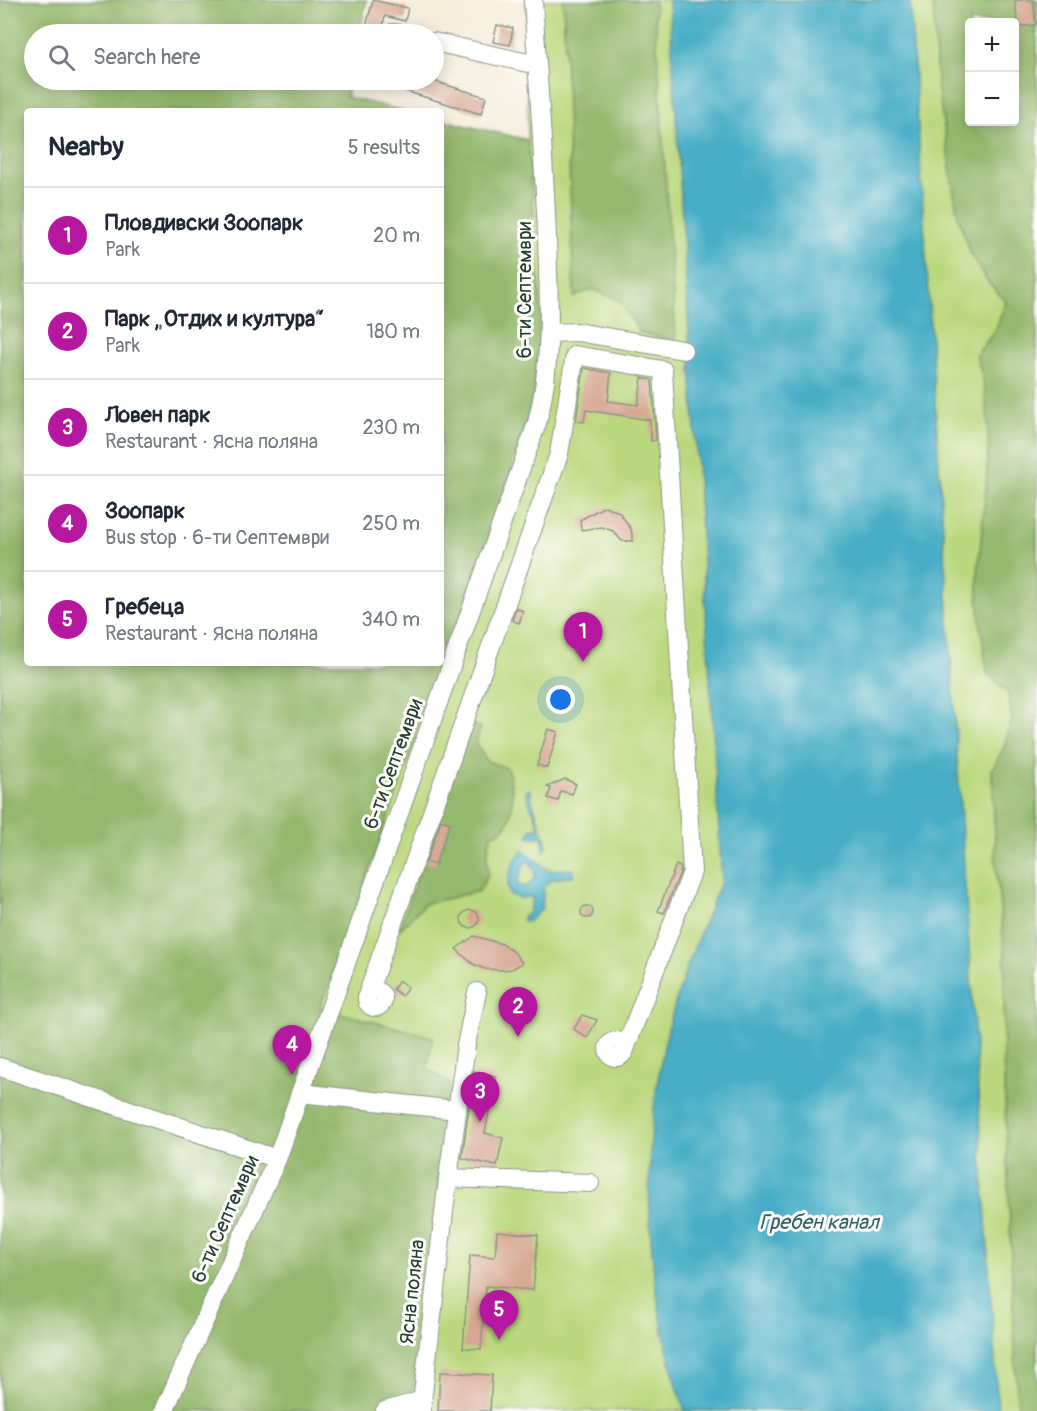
<!DOCTYPE html>
<meta charset="utf-8">
<style>
:root{--surface:#fff;--page:#f2f2f3;--text:#1f2937;--muted:#747a83;--line:#e0e1e3;--accent:#b5179e}
body{margin:0;font-family:Pangolin,sans-serif;background:var(--page);color:var(--text)}
.controls{position:absolute;right:18px;top:18px;display:grid;overflow:hidden;border-radius:6px;box-shadow:0 3px 15px #0003}
.controls button{width:54px;height:54px;display:grid;place-items:center;padding:0;border:0;border-bottom:2px solid var(--line);background:var(--surface);color:var(--text);font:30px sans-serif}
.you{position:absolute;left:561px;top:700px;width:21px;height:21px;margin:-15px;border:4px solid #fff;border-radius:50%;background:#1a73e8;box-shadow:0 0 0 9px #1a73e833}
.badge{display:grid;place-items:center;width:39px;height:39px;border-radius:50%;background:var(--accent);color:#fff;font-size:20px;font-weight:700}
.pin{position:absolute;translate:-50% -50px;filter:drop-shadow(0 2px 3px #0008)}
.pin::after{content:'';position:absolute;top:32px;width:21px;height:18px;background:inherit;clip-path:polygon(0 0,100% 0,50% 100%)}
.list{margin:0;padding:0;list-style:none}
h2{display:flex;justify-content:space-between;align-items:center;height:78px;margin:0;padding:0 24px;font-size:26px}
h2 small{font-size:20px;font-weight:400;color:var(--muted)}
.list li{display:grid;grid-template-columns:39px 1fr auto;gap:18px;align-items:center;box-sizing:border-box;height:96px;padding:0 24px;border-top:2px solid var(--line)}
.list b{display:block;font-size:22px;white-space:nowrap}
.list p{margin:0;font-size:20px;white-space:nowrap;color:var(--muted)}
.list em{font-size:20px;font-style:normal;color:var(--muted)}
.icon{flex:none;width:33px;height:33px;fill:none;stroke:currentColor;stroke-width:2;stroke-linecap:round;stroke-linejoin:round}
.map{position:relative;flex:none;width:1037px;height:1411px;overflow:hidden}
.search{position:absolute;background:var(--surface);box-shadow:0 3px 15px #0003;left:24px;top:24px;width:420px;height:66px;display:flex;align-items:center;gap:15px;box-sizing:border-box;padding:0 21px;border-radius:33px;color:var(--muted);font-size:22px}
.panel{position:absolute;background:var(--surface);box-shadow:0 3px 15px #0003;left:24px;top:108px;width:420px;height:558px;border-radius:6px}
.map>svg:first-child{display:block}
.green{fill:#bbd87e;stroke:#6d8a59;stroke-width:1.5;fill-rule:evenodd}
.forest{fill:#94b86d;stroke:#5a7a50;stroke-width:1.5;fill-rule:evenodd}
.water{fill:#46adc6;stroke:#32757d;stroke-width:1.5;fill-rule:evenodd}
.building{fill:#d7a792}
.lines{fill:none;stroke-linecap:round;stroke-linejoin:round}
.minor-casing{stroke:#8a9587;stroke-width:20}
.minor{stroke:#fff;stroke-width:18}
.labels{text-anchor:middle;dominant-baseline:central;stroke-width:6;stroke-linejoin:round;paint-order:stroke}
.street-label{font-size:20px;fill:#1f3d34;stroke:#fdfcf7}
.water-label{font-size:21px;font-style:italic;fill:#2d6467;stroke:#fdfcf7}
</style>
<div class="map">
<svg width="1037" height="1411" viewBox="0 0 1037 1411">
<rect width="100%" height="100%" fill="#fdfcf7"/>
<filter id="ink" filterUnits="userSpaceOnUse"><feTurbulence type="fractalNoise" baseFrequency=".0167" numOctaves="2"/><feDisplacementMap in="SourceGraphic" scale="12" xChannelSelector="R" yChannelSelector="G"/><feConvolveMatrix kernelMatrix="1 2 1 2 8 2 1 2 1" color-interpolation-filters="sRGB"/></filter>
<filter id="wash" filterUnits="userSpaceOnUse"><feTurbulence type="fractalNoise" baseFrequency=".008" numOctaves="4" result="noise"/><feDisplacementMap in="SourceGraphic" scale="24" xChannelSelector="R" yChannelSelector="G"/><feGaussianBlur stdDeviation="1.35" result="paint"/><feColorMatrix in="noise" values="0 0 0 0 0 0 0 0 0 0 0 0 0 0 0 0 0 1.4 0 .05"/><feComposite in="paint" operator="in"/></filter>
<g filter="url(#wash)">
<rect width="100%" height="100%" fill="#f6edda"/>
<path class="green" d="M 0,0 L 367,0 L 359,34 L 34,34 L 34,80 L 350,80 L 346,97 L 404,111 L 27,111 L 27,663 L 441,663 L 441,120 L 528,140 L 527,0 L 1037,0 L 1037,1411 L 0,1411 ZM 970,22 L 1014,22 L 1014,122 L 970,122 Z"/>
<path class="forest" d="M 0,0 L 367,0 L 359,34 L 34,34 L 34,80 L 350,80 L 346,97 L 404,111 L 27,111 L 27,663 L 441,663 L 441,120 L 528,140 L 541,313 L 534,393 L 508,481 L 320,1008 L 433,1037 L 427,1068 L 450,1084 L 411,1411 L 0,1411 Z
M 563,0 L 654,0 L 676,340 L 640,333 L 620,301 L 593,289 L 574,297 Z
M 933,0 L 1037,0 L 1037,1411 L 1018,1411 L 1016,1375 L 1003,1056 L 1005,958 L 996,867 L 992,770 L 1004,747 L 1012,719 L 1008,693 L 987,673 C 983,640 976,605 978,573 C 983,505 999,419 976,355 L 995,331 L 1006,302 L 988,282 L 971,255 L 958,217 L 937,84 ZM 970,22 L 1014,22 L 1014,122 L 970,122 Z
M 470,724 L 480,727 L 476,744 L 487,761 L 507,768 C 514,786 518,833 491,834 L 487,857 L 488,874 L 479,891 L 425,904 L 399,930 Z"/>
<path class="water" d="M 669,0 L 910,0 L 998,1411 L 685,1411 C 646,1297 639,1166 664,1047 C 676,989 699,934 722,880 Z
M 530,790 C 533,810 542,827 547,845 L 544,852 L 543,837 L 528,838 L 531,829 L 539,828 C 537,814 527,805 526,791 Z
M 522,851 L 528,853 L 548,870 L 571,869 L 574,872 L 573,876 L 553,879 L 544,886 L 542,909 L 528,922 L 523,921 L 523,917 L 528,914 L 533,897 L 519,898 L 509,894 C 505,880 512,862 522,851 ZM 525,862 L 529,862 C 538,872 537,880 525,887 L 517,884 Z"/>
<g id="blocks">
<path class="building" d="M 373,0 L 408,8 L 405,21 L 385,16 L 381,34 L 364,34 Z
M 1015,0 L 1033,0 L 1036,25 L 1018,27 Z
M 497,25 L 513,28 L 510,45 L 493,42 Z
M 378,80 L 430,80 L 486,97 L 481,114 L 378,83 Z
M 584,368 L 611,373 L 608,401 L 638,405 L 642,378 L 652,380 L 656,440 L 651,441 L 650,420 L 586,410 L 584,422 L 576,421 Z
M 605,506 L 619,512 L 631,529 L 633,541 L 622,541 L 613,531 L 602,527 L 581,530 L 580,520 Z
M 516,608 L 523,611 L 519,623 L 512,620 Z
M572 647a9 9 0 1 1 18 0a9 9 0 1 1-18 0Z
M549 702a7 7 0 1 1 14 0a7 7 0 1 1-14 0Z
M 548,729 L 558,732 L 547,768 L 537,765 Z
M 565,779 L 576,784 L 572,794 L 561,791 L 558,801 L 548,798 L 551,788 L 547,787 Z
M 441,820 L 450,823 L 435,865 L 426,862 Z
M 676,865 L 680,867 L 681,870 L 664,913 L 658,911 Z
M581 912a6 6 0 1 1 12 0a6 6 0 1 1-12 0Z
M461 919a9 9 0 1 1 18 0a9 9 0 1 1-18 0Z
M 474,936 L 502,944 L 514,952 L 522,963 L 512,969 L 502,970 L 485,969 L 473,964 L 456,949 Z
M 399,981 L 408,987 L 402,996 L 393,989 Z
M 582,1015 L 597,1020 L 587,1038 L 574,1029 Z
M 474,1071 L 496,1076 L 485,1133 L 503,1138 L 497,1166 L 462,1158 Z
M 497,1231 L 538,1235 L 533,1290 L 486,1286 L 481,1349 L 463,1348 L 470,1255 L 495,1257 Z
M 440,1372 L 492,1375 L 490,1411 L 438,1411 Z"/>
</g>
</g>
<g filter="url(#ink)">
<use href="#blocks" fill-opacity="0" stroke="#8a9587" stroke-width="1.5"/>
<g class="lines">
<g class="minor-casing">
<path id="minor" d="M 393,33 L 401,34
M 434,42 L 537,65
M 551,333 L 577,332 L 683,350
M367 999a8 8 0 1 1 16 0a8 8 0 1 1-16 0Z
M 477,992 L 466,1045 L 448,1178 L 590,1183
M 367,996 L 559,454 L 575,355 L 663,370 L 692,872 L 624,1052
M608 1049a8 8 0 1 1 16 0a8 8 0 1 1-16 0Z
M 0,1067 L 277,1159
M 300,1093 L 457,1110
M 164,1411 L 277,1159 L 537,423 C 553,361 549,300 547,237 C 544,158 538,79 533,0
M 385,1411 L 423,1400
M 421,1411 L 448,1178"/>
</g>
<use href="#minor" class="minor"/>
</g>
</g>
<g class="labels">
<g class="street-label">
<text transform="translate(524 290) rotate(-90)">6-ти Септември</text>
<text transform="translate(393 764) rotate(-70)">6-ти Септември</text>
<text transform="translate(225 1219) rotate(-66)">6-ти Септември</text>
<text transform="translate(412 1292) rotate(-84)">Ясна поляна</text>
</g>
<g class="water-label">
<text x="819" y="1222">Гребен канал</text>
</g>
</g>
</svg>
<div class="controls">
<button>+</button>
<button>−</button>
</div>
<div class="you"></div>
<div class="pin badge" style="left:583px;top:662px">1</div>
<div class="pin badge" style="left:518px;top:1037px">2</div>
<div class="pin badge" style="left:480px;top:1122px">3</div>
<div class="pin badge" style="left:292px;top:1075px">4</div>
<div class="pin badge" style="left:499px;top:1340px">5</div>
<div class="search"><svg class="icon" aria-label="search" viewBox="0 0 24 24"><circle cx="10" cy="10" r="6"/><path d="M15 15l6 6"/></svg>Search here</div>
<section class="panel">
<h2>Nearby<small>5 results</small></h2>
<ul class="list">
<li><span class="badge">1</span><div><b>Пловдивски Зоопарк</b><p>Park</p></div><em>20 m</em></li>
<li><span class="badge">2</span><div><b>Парк „Отдих и култура“</b><p>Park</p></div><em>180 m</em></li>
<li><span class="badge">3</span><div><b>Ловен парк</b><p>Restaurant · Ясна поляна</p></div><em>230 m</em></li>
<li><span class="badge">4</span><div><b>Зоопарк</b><p>Bus stop · 6-ти Септември</p></div><em>250 m</em></li>
<li><span class="badge">5</span><div><b>Гребеца</b><p>Restaurant · Ясна поляна</p></div><em>340 m</em></li>
</ul>
</section>
</div>
